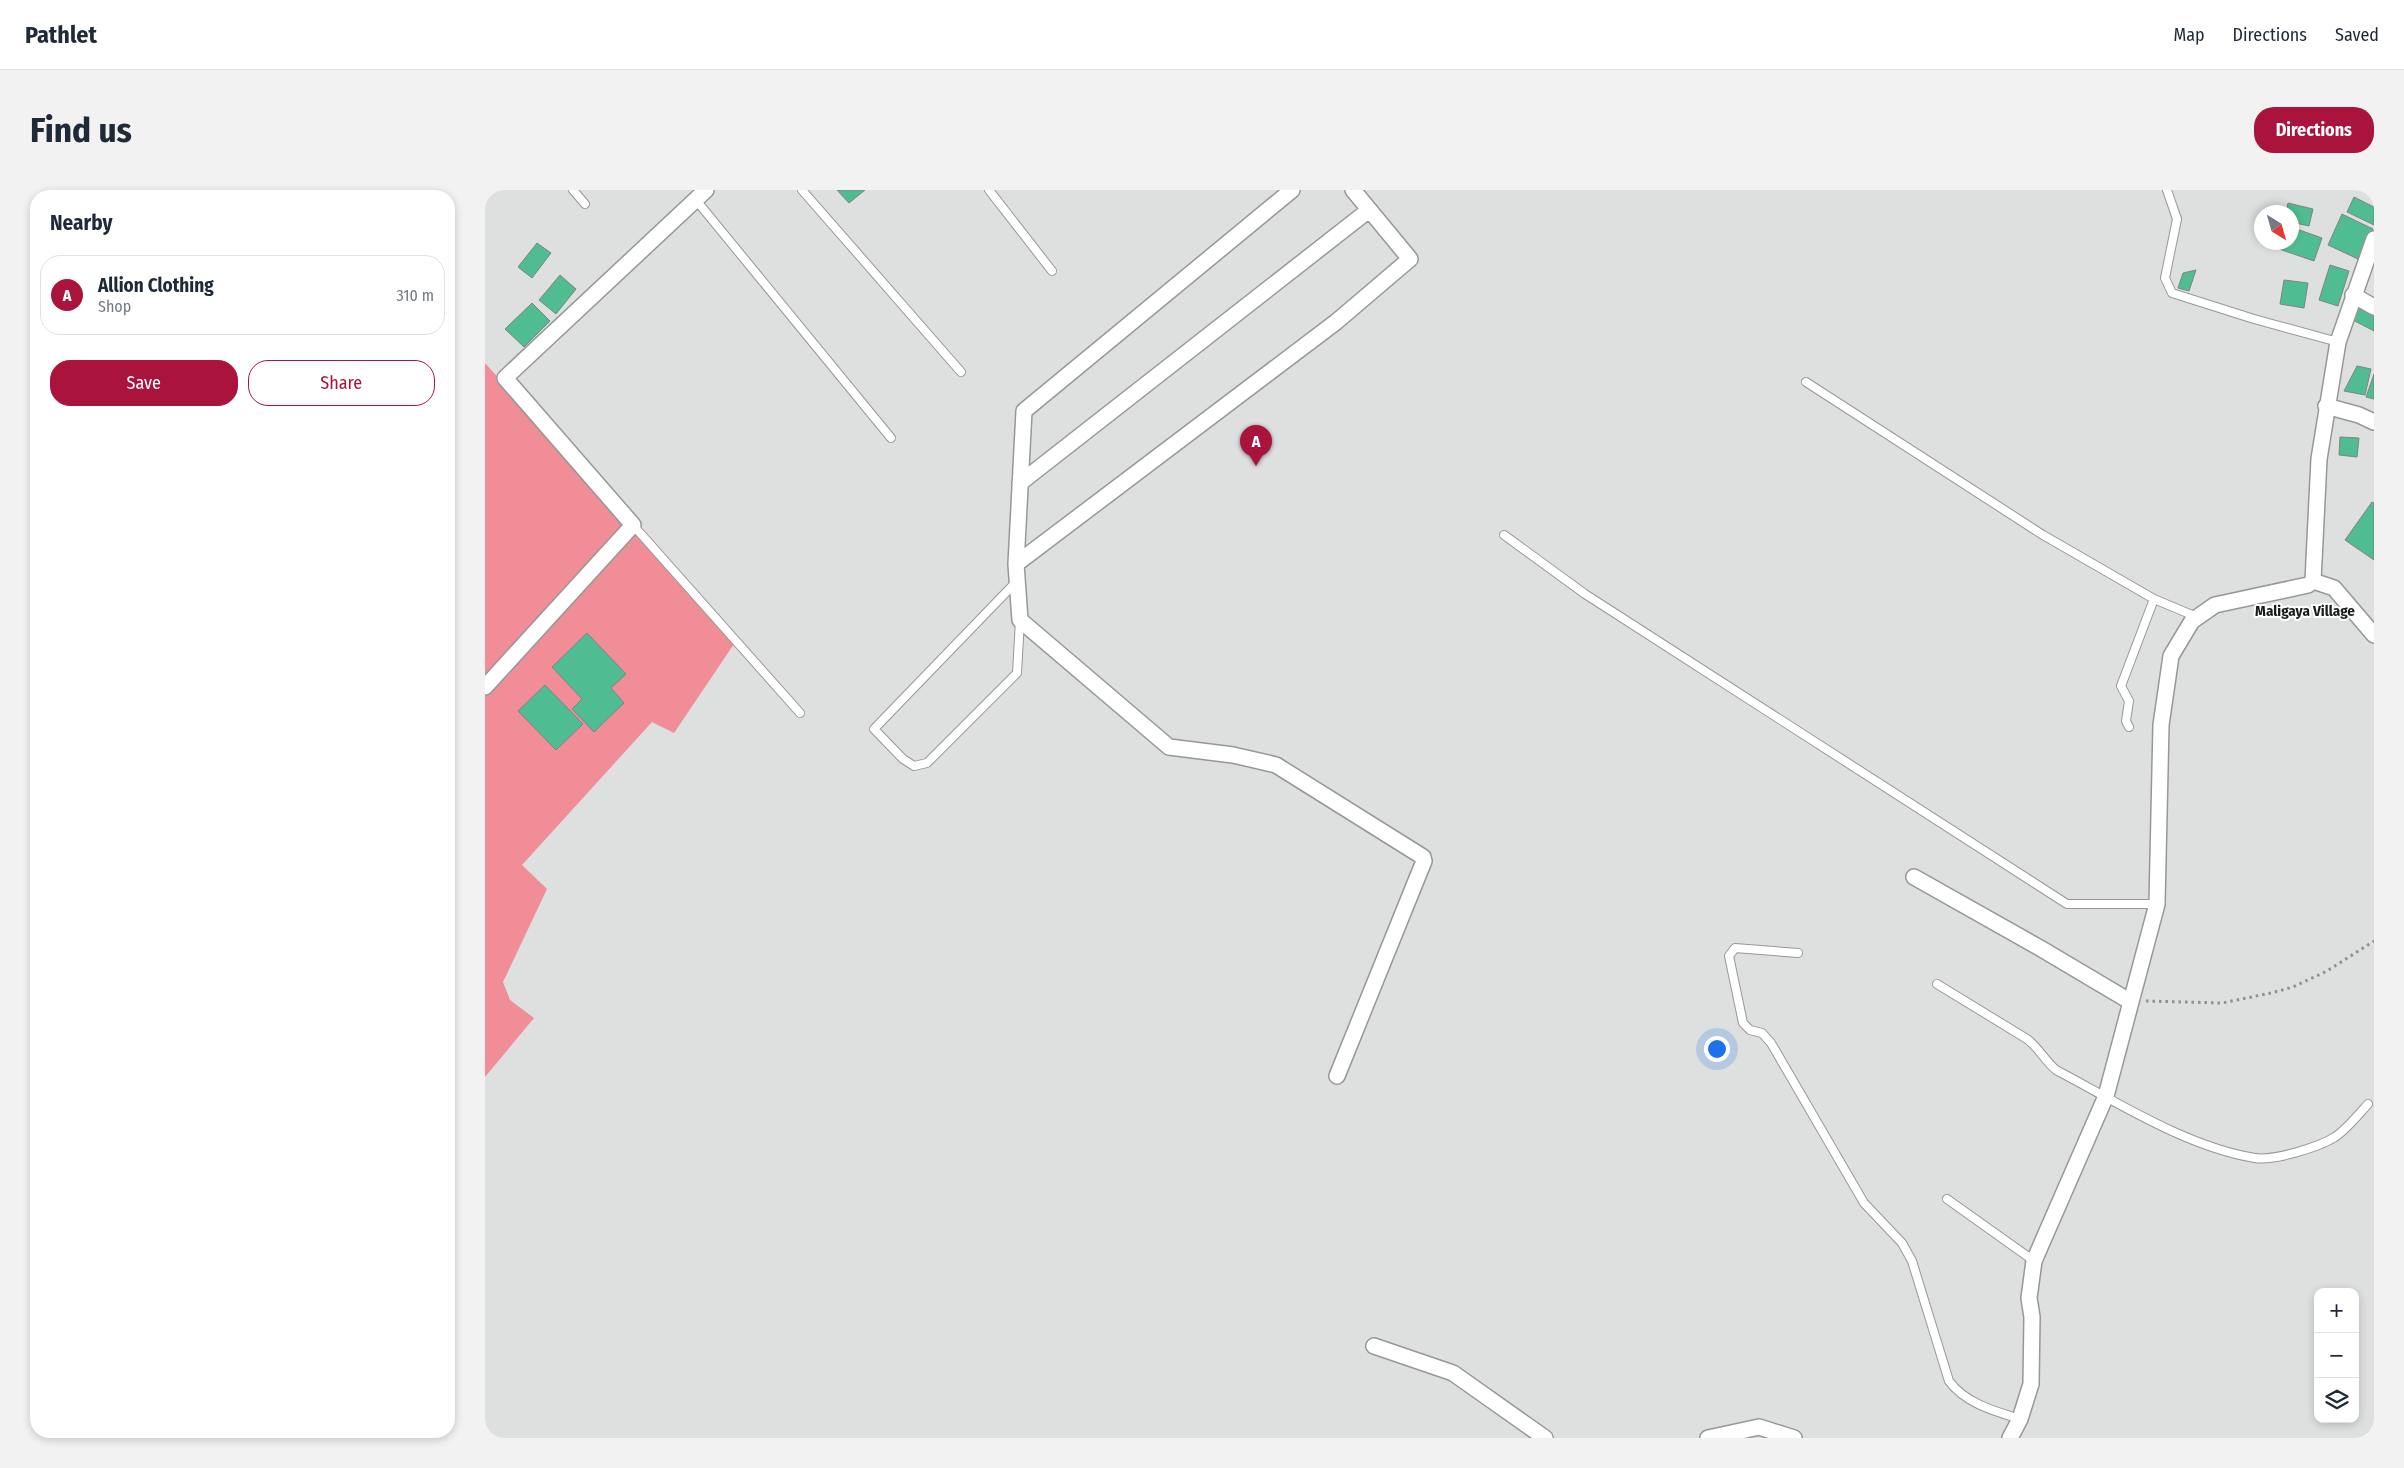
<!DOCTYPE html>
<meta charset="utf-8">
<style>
:root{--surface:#fff;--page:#f2f2f3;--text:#1f2937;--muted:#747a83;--line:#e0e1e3;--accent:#a9133c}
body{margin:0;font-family:"Fira Sans Condensed",sans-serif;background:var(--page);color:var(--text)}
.controls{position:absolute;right:15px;bottom:15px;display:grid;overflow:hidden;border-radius:10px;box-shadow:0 2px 8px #0003}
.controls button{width:45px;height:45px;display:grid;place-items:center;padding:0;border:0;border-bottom:1px solid var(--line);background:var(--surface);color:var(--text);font:25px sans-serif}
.compass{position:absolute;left:1769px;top:15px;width:45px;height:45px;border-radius:50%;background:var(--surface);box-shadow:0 2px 8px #0003;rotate:143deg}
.you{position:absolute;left:1231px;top:858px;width:18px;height:18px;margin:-12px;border:4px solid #fff;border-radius:50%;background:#1a73e8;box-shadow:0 0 0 8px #1a73e833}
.badge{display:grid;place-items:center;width:32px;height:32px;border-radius:50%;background:var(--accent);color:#fff;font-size:16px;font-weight:700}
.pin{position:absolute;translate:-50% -41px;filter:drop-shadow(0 1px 2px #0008)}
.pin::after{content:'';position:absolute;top:26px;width:18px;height:15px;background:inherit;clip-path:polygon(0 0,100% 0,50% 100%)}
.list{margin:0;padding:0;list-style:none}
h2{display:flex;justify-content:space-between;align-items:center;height:65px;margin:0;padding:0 20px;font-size:21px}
h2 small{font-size:16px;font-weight:400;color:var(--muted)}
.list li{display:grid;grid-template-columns:32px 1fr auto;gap:15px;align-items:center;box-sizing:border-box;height:80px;margin:0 10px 10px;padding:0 10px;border:1px solid var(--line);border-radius:20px}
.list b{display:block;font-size:19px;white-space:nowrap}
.list p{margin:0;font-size:16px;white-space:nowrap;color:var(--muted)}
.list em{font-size:16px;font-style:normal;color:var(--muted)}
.actions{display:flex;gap:10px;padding:15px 20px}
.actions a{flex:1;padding:11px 0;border:1px solid var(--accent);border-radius:20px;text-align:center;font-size:18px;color:var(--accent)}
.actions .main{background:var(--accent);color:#fff}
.icon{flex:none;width:28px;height:28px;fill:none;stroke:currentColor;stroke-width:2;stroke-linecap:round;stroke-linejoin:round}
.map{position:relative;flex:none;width:1889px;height:1248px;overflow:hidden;border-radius:20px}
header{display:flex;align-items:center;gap:30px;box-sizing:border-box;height:70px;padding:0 25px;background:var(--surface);border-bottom:1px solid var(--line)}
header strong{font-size:24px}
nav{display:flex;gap:28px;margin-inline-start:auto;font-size:18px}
.intro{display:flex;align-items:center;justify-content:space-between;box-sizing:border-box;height:120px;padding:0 30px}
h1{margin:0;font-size:35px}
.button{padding:12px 22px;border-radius:20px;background:var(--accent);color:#fff;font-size:18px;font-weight:700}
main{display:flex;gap:30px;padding:0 30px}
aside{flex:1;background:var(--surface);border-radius:20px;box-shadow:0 2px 8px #0003}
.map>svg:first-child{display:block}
.forest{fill:#f08d96}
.building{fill:#4fbd91;stroke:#808382}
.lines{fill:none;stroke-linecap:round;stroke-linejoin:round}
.lane-casing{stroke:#969897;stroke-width:10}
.street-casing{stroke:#969897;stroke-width:18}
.path{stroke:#8e9190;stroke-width:3;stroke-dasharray:2.5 4;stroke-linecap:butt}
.lane{stroke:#fff;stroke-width:8}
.street{stroke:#fff;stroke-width:15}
.labels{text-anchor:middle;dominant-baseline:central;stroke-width:4;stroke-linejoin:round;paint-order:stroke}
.neighbourhood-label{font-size:15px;font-weight:bold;fill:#1a1b1b;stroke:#fff}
</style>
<header>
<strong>Pathlet</strong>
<nav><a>Map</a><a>Directions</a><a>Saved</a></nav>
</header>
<div class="intro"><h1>Find us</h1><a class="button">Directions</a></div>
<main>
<aside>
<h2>Nearby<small></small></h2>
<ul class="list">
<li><span class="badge">A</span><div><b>Allion Clothing</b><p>Shop</p></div><em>310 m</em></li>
</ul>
<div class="actions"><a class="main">Save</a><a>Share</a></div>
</aside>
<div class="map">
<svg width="1889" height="1248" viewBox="0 0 1889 1248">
<rect width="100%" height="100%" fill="#dde0df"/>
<path class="forest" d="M 0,173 L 251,451 L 189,543 L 167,532 L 37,675 L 62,699 L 18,792 L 25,810 L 49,828 L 0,887 Z"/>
<path class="building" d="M 352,0 L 380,0 L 364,13 Z
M 1869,7 L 1889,17 L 1889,35 L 1862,22 Z
M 1803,13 L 1828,19 L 1824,36 L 1806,32 L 1806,22 L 1801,22 Z
M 1857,24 L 1888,39 L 1873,69 L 1843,55 Z
M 1806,37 L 1837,48 L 1829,71 L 1794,59 L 1796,52 L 1806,52 Z
M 52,53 L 66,63 L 47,88 L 33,77 Z
M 1845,75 L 1864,81 L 1853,116 L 1834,110 Z
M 1711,80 L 1704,101 L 1693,98 L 1698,83 Z
M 75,85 L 91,99 L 71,124 L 54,110 Z
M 1799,90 L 1823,93 L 1819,118 L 1795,114 Z
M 47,113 L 65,131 L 39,157 L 20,139 Z
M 1873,115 L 1889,124 L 1889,141 L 1866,129 Z
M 1872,176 L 1886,179 L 1880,205 L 1859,201 Z
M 1889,184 L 1889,209 L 1881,207 Z
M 1855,247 L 1874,248 L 1872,267 L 1854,265 Z
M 1887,312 L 1889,313 L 1889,370 L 1860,350 Z
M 102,443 L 141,484 L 126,498 L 139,513 L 109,542 L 87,519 L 97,509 L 67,477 Z
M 60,495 L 98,534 L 71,560 L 33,521 Z"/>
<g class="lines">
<g class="lane-casing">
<path id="lane" d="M 88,0 L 100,14
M 317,0 L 476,182
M 504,0 L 567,81
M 1682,0 L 1692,29 L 1680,88 L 1687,103 L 1769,129 L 1853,152
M 211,10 L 406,248
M 1321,192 L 1558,345 L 1669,409 L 1712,427
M 148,335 L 315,523
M 1019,345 L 1100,404 L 1582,714 L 1672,714
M 532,391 L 389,539 L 418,569 L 429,576 L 442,573 L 532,483 L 535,430
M 1644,537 L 1641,531 L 1644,511 L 1636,496 L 1669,409
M 1313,763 L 1250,758 L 1244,766 L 1258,833 L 1265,840 L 1277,843 L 1286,853 L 1379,1013 L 1417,1053 L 1427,1071 L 1464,1191 C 1480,1213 1509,1221 1535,1229
M 1452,794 L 1542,849 C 1554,858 1560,871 1571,880 C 1632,912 1702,957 1770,968 C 1789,971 1834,957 1850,947 C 1862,939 1873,925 1883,914
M 1462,1009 L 1549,1071"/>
</g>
<g class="street-casing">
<path id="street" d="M 807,0 L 539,221 L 531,374 L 535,430 L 684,557 L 748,565 L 791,575 L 938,667 L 939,671 L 852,886
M 1868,105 L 1889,117
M 1841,216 L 1874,225 L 1889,232
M 535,293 L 884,20
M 531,374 L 851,132 L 925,69 L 868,0
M 1828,391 L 1849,398 L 1889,445
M 0,497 L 148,335 L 20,188 L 221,0
M 1429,687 L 1555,758 L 1646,812
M 889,1156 L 968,1183 L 1060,1248
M 1223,1248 L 1274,1237 L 1309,1248
M 1525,1248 L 1535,1229 L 1546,1194 L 1547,1127 L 1544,1108 L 1549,1071 L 1621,906 L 1672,714 L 1676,535 L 1686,466 L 1707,431 L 1730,415 L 1823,395 L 1828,391 L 1834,269 L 1853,152 L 1889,49"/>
</g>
<path class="path" d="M 1661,811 L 1737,813 L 1786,803 L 1808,797 L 1842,781 L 1889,751"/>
<use href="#lane" class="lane"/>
<use href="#street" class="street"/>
</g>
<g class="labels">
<g class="neighbourhood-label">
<text x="1820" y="421">Maligaya Village</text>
</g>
</g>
</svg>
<div class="controls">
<button>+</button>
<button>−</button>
<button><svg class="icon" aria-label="layers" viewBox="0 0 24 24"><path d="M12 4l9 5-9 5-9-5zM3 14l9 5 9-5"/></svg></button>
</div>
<svg class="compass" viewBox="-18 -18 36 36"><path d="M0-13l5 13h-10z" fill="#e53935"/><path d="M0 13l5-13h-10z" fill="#747a83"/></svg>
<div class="you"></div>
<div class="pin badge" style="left:771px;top:276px">A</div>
</div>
</main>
